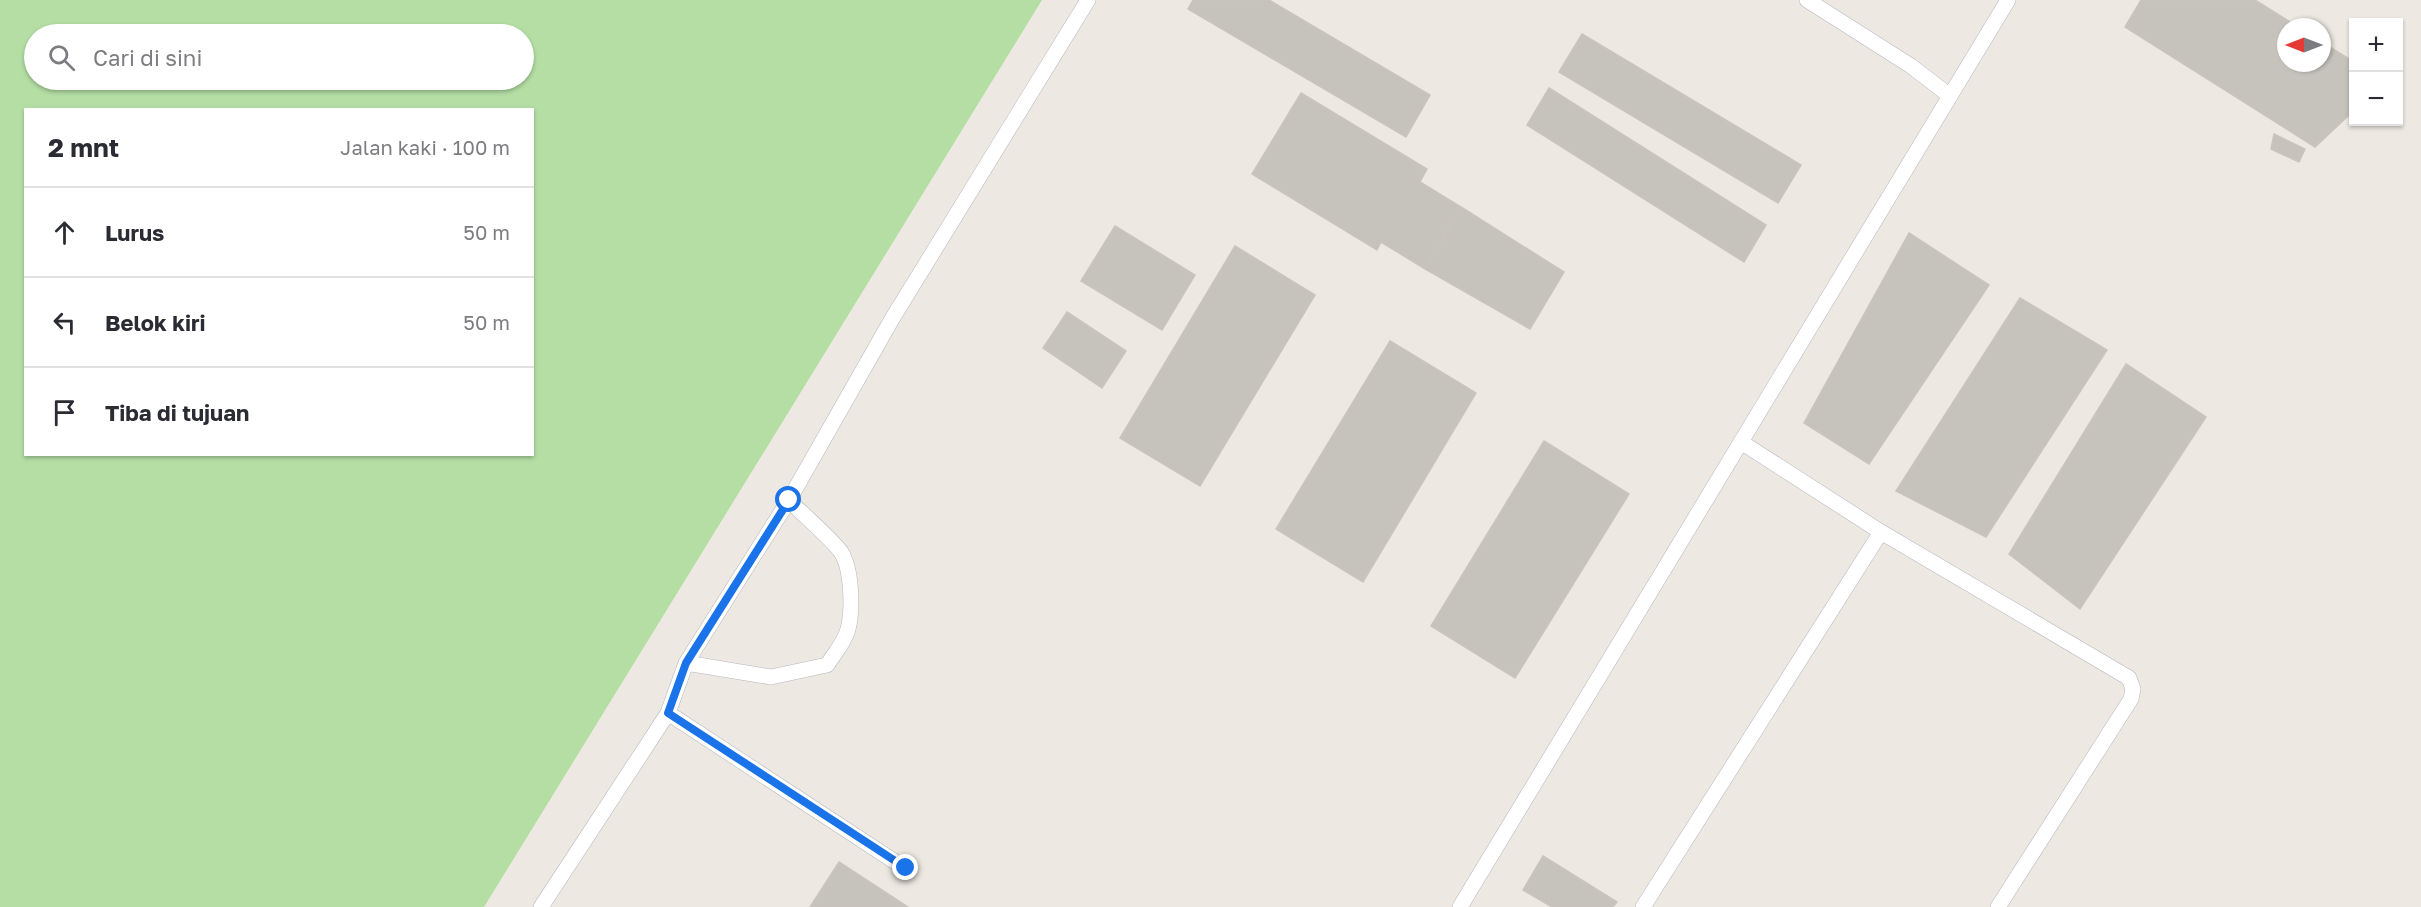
<!DOCTYPE html>
<html lang="id">
<meta charset="utf-8">
<style>
:root{--surface:#fff;--page:#f2f2f3;--text:#2b2b33;--muted:#7c7c81;--line:#e1e1e2}
body{margin:0;font-family:"Golos Text",sans-serif;background:var(--page);color:var(--text)}
.controls{position:absolute;right:18px;top:18px;display:grid;overflow:hidden;border-radius:0px;box-shadow:0 2px 4px #0004}
.controls button{width:54px;height:54px;display:grid;place-items:center;padding:0;border:0;border-bottom:2px solid var(--line);background:var(--surface);color:var(--text);font:30px sans-serif}
.compass{position:absolute;left:2277px;top:18px;width:54px;height:54px;border-radius:50%;background:var(--surface);box-shadow:0 2px 4px #0004;rotate:270deg}
.stop{position:absolute;width:18px;height:18px;margin:-14px;border:4px solid #1a73e8;border-radius:50%;background:#fff}
.stop.end{background:#1a73e8;border-color:#fff;box-shadow:0 2px 6px #0008}
.list{margin:0;padding:0;list-style:none}
h2{display:flex;justify-content:space-between;align-items:center;height:78px;margin:0;padding:0 24px;font-size:26px}
h2 small{font-size:20px;font-weight:400;color:var(--muted)}
.list li{display:grid;grid-template-columns:39px 1fr auto;gap:18px;align-items:center;box-sizing:border-box;height:90px;padding:0 24px;border-top:2px solid var(--line)}
.list b{display:block;font-size:22px;white-space:nowrap}
.list em{font-size:20px;font-style:normal;color:var(--muted)}
.icon{flex:none;width:33px;height:33px;fill:none;stroke:currentColor;stroke-width:2;stroke-linecap:round;stroke-linejoin:round}
.map{position:relative;flex:none;width:2421px;height:907px;overflow:hidden}
.search{position:absolute;background:var(--surface);box-shadow:0 2px 4px #0004;left:24px;top:24px;width:510px;height:66px;display:flex;align-items:center;gap:15px;box-sizing:border-box;padding:0 21px;border-radius:33px;color:var(--muted);font-size:22px}
.panel{position:absolute;background:var(--surface);box-shadow:0 2px 4px #0004;left:24px;top:108px;width:510px;height:348px;border-radius:0px}
.map>svg:first-child{display:block}
.green{fill:#b4dea4;fill-rule:evenodd}
.building{fill:#c6c3bd;stroke:#c9c5bb;stroke-width:1.5}
.lines{fill:none;stroke-linecap:round;stroke-linejoin:round}
.service-casing{stroke:#b5b6bf;stroke-width:16}
.service{stroke:#fff;stroke-width:15}
.route{stroke:#1a73e8;stroke-width:8}
</style>
<div class="map">
<svg width="2421" height="907" viewBox="0 0 2421 907">
<rect width="100%" height="100%" fill="#ede9e2"/>
<path class="green" d="M 0,0 L 1042,0 L 484,907 L 0,907 ZM 34,34 L 524,34 L 524,80 L 34,80 ZM 26,110 L 532,110 L 532,454 L 26,454 Z"/>
<path class="building" d="M 1193,0 L 1269,0 L 1430,95 L 1406,137 L 1188,9 Z
M 2141,0 L 2255,0 L 2298,27 L 2286,27 L 2286,63 L 2322,63 L 2322,42 L 2354,62 L 2354,87 L 2349,115 L 2315,147 L 2125,27 Z
M 1582,34 L 1801,165 L 1778,203 L 1559,72 Z
M 1549,88 L 1766,225 L 1744,262 L 1527,125 Z
M 1301,93 L 1427,169 L 1420,182 L 1461,207 L 1425,269 L 1381,242 L 1377,250 L 1252,174 Z
M 2274,134 L 2305,149 L 2299,162 L 2271,149 Z
M 1461,207 L 1564,272 L 1530,329 L 1425,269 Z
M 1115,226 L 1195,275 L 1162,330 L 1081,281 Z
M 1909,233 L 1989,285 L 1869,464 L 1804,423 Z
M 1235,246 L 1315,295 L 1200,486 L 1120,438 Z
M 2020,298 L 2107,350 L 1986,537 L 1896,491 Z
M 1067,312 L 1126,351 L 1102,388 L 1043,348 Z
M 1390,341 L 1476,393 L 1363,582 L 1276,529 Z
M 2126,364 L 2206,417 L 2080,609 L 2009,554 Z
M 1544,441 L 1629,494 L 1515,678 L 1431,626 Z
M 1543,856 L 1617,902 L 1613,907 L 1552,907 L 1523,890 Z
M 839,862 L 908,907 L 810,907 Z"/>
<g class="lines">
<g class="service-casing">
<path id="service" d="M 1807,0 L 1911,66 L 1950,96
M 1741,442 L 1881,532 L 2129,678 L 2133,689 L 2131,699 L 1998,907
M 686,663 L 771,677 L 827,665 C 834,654 845,642 848,629 C 853,610 852,569 841,552 C 831,538 802,514 789,500
M 668,713 L 906,869
M 541,907 L 668,713 L 686,663 L 789,500 L 892,319 L 1088,0
M 1460,907 L 2008,0
M 1643,907 L 1881,532"/>
</g>
<use href="#service" class="service"/>
</g>
<g class="lines">
<path class="route" d="M 789,500 L 686,663 L 668,713 L 906,868"/>
</g>
</svg>
<div class="controls">
<button>+</button>
<button>−</button>
</div>
<svg class="compass" viewBox="-18 -18 36 36"><path d="M0-13l5 13h-10z" fill="#e53935"/><path d="M0 13l5-13h-10z" fill="#7c7c81"/></svg>
<div class="stop" style="left:789px;top:500px"></div>
<div class="stop end" style="left:906px;top:868px"></div>
<div class="search"><svg class="icon" aria-label="search" viewBox="0 0 24 24"><circle cx="10" cy="10" r="6"/><path d="M15 15l6 6"/></svg>Cari di sini</div>
<section class="panel">
<h2>2 mnt<small>Jalan kaki · 100 m</small></h2>
<ul class="list">
<li><svg class="icon" aria-label="ahead" viewBox="0 0 24 24"><path d="M12 20V5M6 11l6-6 6 6"/></svg><div><b>Lurus</b></div><em>50 m</em></li>
<li><svg class="icon" aria-label="left" viewBox="0 0 24 24"><path d="M17 20v-9H6M10 6l-5 5 5 5"/></svg><div><b>Belok kiri</b></div><em>50 m</em></li>
<li><svg class="icon" aria-label="arrive" viewBox="0 0 24 24"><path d="M6 21V4h12l-3 4 3 4H6"/></svg><div><b>Tiba di tujuan</b></div></li>
</ul>
</section>
</div>
